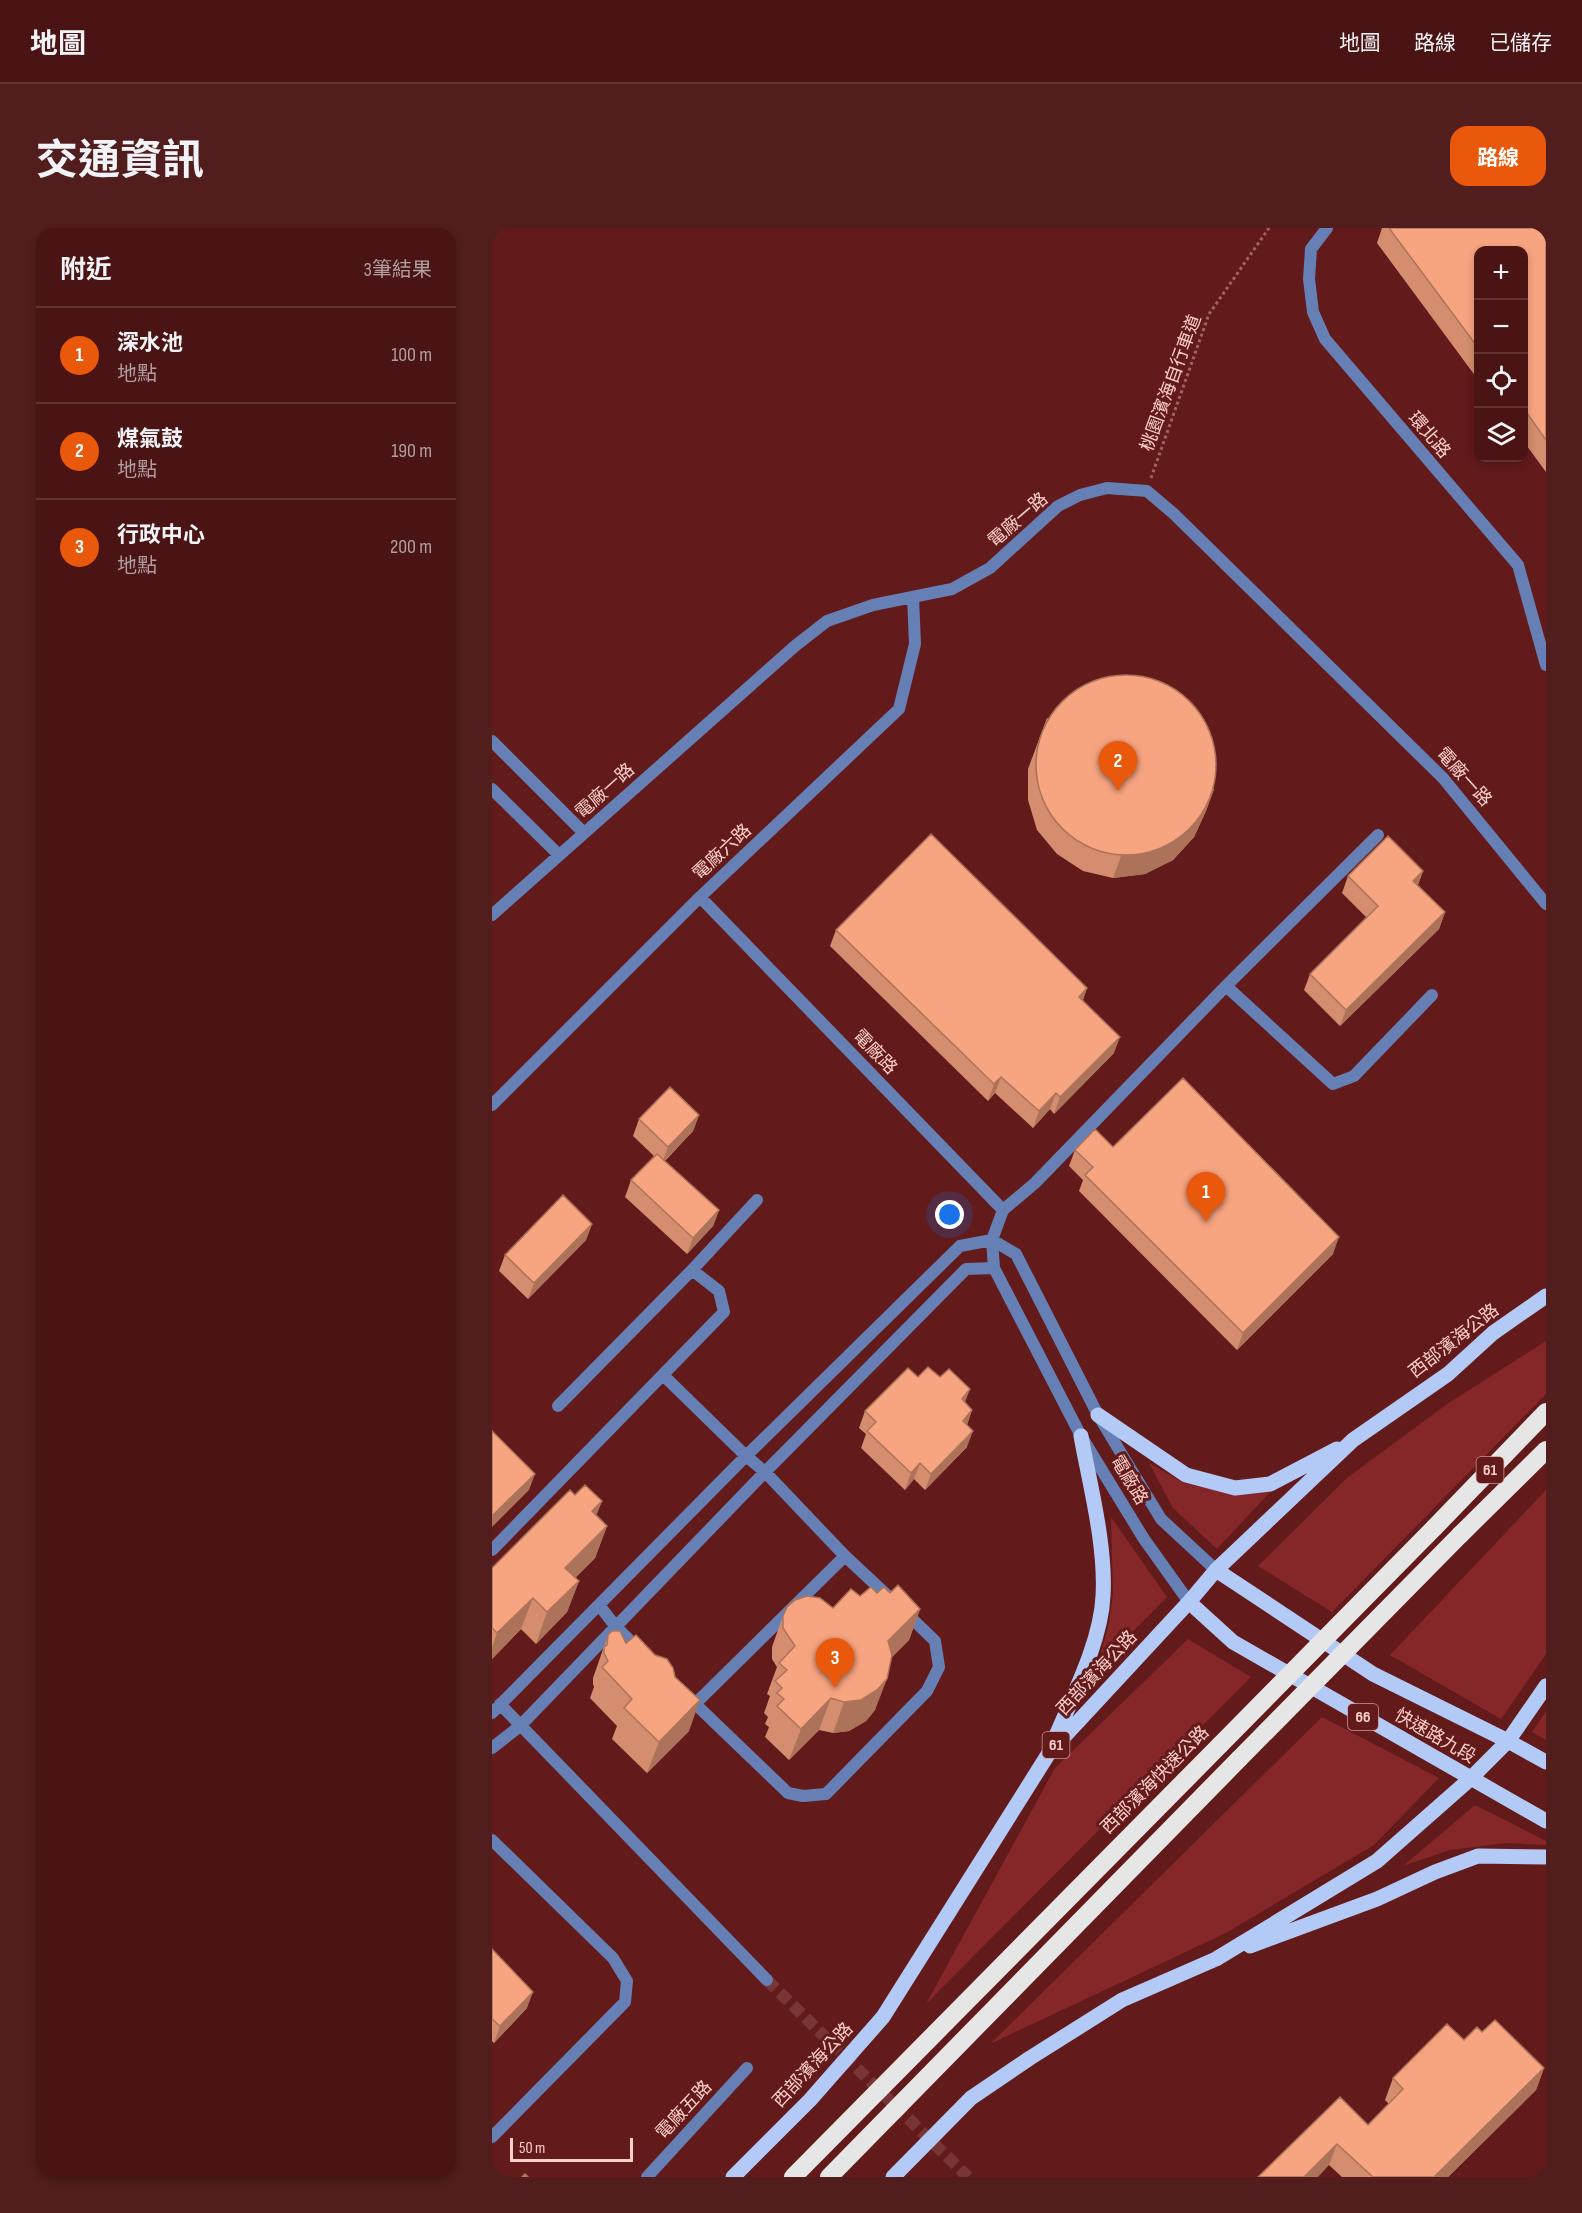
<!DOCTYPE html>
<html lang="zh-TW">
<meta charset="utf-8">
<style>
:root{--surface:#4a1414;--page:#511d1d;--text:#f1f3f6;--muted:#b29ea0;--line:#613334;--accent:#ea580c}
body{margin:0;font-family:"Sofia Sans Condensed","Noto Sans TC",sans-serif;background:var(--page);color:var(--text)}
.controls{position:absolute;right:18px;top:18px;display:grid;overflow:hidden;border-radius:12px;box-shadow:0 3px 9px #0003}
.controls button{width:54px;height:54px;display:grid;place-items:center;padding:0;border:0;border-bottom:2px solid var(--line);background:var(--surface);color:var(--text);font:30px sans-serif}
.scale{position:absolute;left:18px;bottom:15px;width:123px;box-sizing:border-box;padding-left:6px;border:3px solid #fcceca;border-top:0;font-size:16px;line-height:21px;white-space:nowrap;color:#fcceca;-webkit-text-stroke:4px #621a1b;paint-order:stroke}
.you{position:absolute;left:458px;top:987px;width:21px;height:21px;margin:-15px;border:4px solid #fff;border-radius:50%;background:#1a73e8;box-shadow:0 0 0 9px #1a73e833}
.badge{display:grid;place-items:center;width:39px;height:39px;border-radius:50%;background:var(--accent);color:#fff;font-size:20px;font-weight:700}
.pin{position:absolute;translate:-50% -50px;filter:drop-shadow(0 2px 3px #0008)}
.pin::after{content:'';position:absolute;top:32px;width:21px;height:18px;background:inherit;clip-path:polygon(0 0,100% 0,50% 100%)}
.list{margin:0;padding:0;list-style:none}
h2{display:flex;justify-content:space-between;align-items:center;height:78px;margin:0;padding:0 24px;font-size:26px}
h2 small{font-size:20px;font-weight:400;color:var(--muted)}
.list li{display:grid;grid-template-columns:39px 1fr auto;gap:18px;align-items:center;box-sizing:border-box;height:96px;padding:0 24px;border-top:2px solid var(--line)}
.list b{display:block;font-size:22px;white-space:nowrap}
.list p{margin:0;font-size:20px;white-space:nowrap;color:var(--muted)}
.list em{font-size:20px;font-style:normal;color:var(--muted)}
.icon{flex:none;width:33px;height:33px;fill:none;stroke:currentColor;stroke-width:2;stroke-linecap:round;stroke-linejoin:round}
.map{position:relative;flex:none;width:1054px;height:1949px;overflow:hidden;border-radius:18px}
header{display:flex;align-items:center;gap:36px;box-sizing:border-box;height:84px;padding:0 30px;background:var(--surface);border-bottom:2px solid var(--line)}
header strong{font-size:28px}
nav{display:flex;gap:33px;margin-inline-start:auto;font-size:21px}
.intro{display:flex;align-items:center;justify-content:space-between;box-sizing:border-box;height:144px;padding:0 36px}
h1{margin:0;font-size:42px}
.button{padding:15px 27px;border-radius:18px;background:var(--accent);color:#fff;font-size:21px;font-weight:700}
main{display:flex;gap:36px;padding:0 36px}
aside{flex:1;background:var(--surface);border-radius:18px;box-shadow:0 3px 9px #0003}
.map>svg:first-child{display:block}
.green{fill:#852728}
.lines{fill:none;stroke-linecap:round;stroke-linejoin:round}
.street-tunnel{stroke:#793535;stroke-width:12;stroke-dasharray:12 6;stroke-linecap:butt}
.path{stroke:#a16463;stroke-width:3;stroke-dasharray:3 3;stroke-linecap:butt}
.street{stroke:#6680b6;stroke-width:12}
.primary{stroke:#b4caf6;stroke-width:15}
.highway{stroke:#e6e6e6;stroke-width:18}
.highway-bridge{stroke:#e6e6e6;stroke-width:18}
.wall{fill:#d48d6e}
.shaded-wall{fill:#ad735a}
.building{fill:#f7a480;stroke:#ad735a;stroke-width:1.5}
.labels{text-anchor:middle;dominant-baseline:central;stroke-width:6;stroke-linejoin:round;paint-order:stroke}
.shield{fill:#621a1b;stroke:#ce9896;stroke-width:1.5}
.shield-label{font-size:16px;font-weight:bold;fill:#fcceca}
.street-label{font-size:18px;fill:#fcceca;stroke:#621a1b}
</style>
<header>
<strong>地圖</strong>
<nav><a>地圖</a><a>路線</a><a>已儲存</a></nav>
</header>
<div class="intro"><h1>交通資訊</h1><a class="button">路線</a></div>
<main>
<aside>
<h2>附近<small>3筆結果</small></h2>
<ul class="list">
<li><span class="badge">1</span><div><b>深水池</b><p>地點</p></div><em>100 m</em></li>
<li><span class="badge">2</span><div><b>煤氣鼓</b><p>地點</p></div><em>190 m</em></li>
<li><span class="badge">3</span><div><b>行政中心</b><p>地點</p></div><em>200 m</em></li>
</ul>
</aside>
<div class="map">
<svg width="1054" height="1949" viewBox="0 0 1054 1949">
<rect width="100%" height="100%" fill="#621a1b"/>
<path class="green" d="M 1054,1113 L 1054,1166 L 840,1384 L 766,1338 L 855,1250 L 955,1176 Z
M 657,1235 L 692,1255 L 741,1266 L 781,1261 L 725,1321 L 681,1280 Z
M 1054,1262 L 1054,1426 L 1009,1491 L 898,1427 Z
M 619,1289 L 675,1369 L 605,1440 L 617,1395 L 621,1366 Z
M 696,1411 L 759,1449 L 434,1776 L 563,1540 Z
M 1054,1483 L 1054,1512 L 1040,1504 Z
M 830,1489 L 947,1550 L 882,1617 L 734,1705 L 498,1816 Z
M 983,1577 L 1054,1613 L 1054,1617 L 1014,1615 L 958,1622 L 911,1638 Z"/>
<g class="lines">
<path class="street-tunnel" d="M 275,1752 L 476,1949"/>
<path class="path" d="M 659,250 L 717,86 L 777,0"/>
<path class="street" d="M 835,0 L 819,21 L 817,51 L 821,84 L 833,111 L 1026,337 L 1054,437
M 0,513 L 92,605
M 0,561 L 67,627
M 208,669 L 511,982
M 0,687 L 303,418 L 335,393 L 381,377 L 460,361 L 498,340 L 566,278 L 588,267 L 615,260 L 655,263 L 682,286 L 951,550 L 1054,676
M 734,758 L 841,856 L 862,848 L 940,767
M 0,877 L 208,669 L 407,481 L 423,416 L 421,369
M 511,982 L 543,955 L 734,758 L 886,607
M 511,982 L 500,1012 L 502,1040 L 589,1208 L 652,1311 L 697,1374
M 200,1042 L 265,972
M 171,1147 L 254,1228 L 273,1244 L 353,1328 L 399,1371
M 0,1322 L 232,1084 L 227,1063 L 200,1042 L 66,1178
M 107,1377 L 124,1399 L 148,1422
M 195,1468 L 296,1565 L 311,1568 L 334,1566 L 435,1463 L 447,1439 L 443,1413 L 412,1383
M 8,1476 L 275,1752
M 203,1476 L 353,1328
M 0,1485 L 254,1228 L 468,1018 L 500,1012 L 524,1026 L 606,1187 L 669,1291 L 724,1342
M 0,1520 L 28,1498 L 273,1244 L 474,1041 L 502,1040
M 0,1612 L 121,1730 L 135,1753 L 133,1774 L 0,1909
M 155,1949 L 255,1840"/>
<path class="primary" d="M 606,1187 L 694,1247 L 743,1260 L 778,1256 L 845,1221
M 724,1342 L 881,1446 L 1016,1513 L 1054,1534
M 697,1374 L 741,1414 L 1054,1593
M 561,1515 C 579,1471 609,1415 611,1368 C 614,1317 598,1258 589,1208
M 758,1718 L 885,1671 L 943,1644 L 986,1628 L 1054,1629
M 241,1949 L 318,1872 L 391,1789 L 557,1525 L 697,1374 L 724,1342 L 861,1212 L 956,1146 L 1001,1105 L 1054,1068
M 401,1949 L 479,1870 L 538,1830 L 630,1772 L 724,1731 L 885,1633 L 978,1551 L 1016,1513 L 1054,1458"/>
<path class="highway" d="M 942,1300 L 1054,1184
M 968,1307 L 1054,1222
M 301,1949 L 728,1517
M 337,1949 L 747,1531"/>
<path class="highway-bridge" d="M 728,1517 L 942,1300
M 747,1531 L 968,1307"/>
</g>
<path class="wall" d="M 890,0 L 1054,0 L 1054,244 L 1032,214 L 1032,22 L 987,22 L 987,153 L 885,15 Z
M 555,490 L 722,561 L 714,583 L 702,609 L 681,632 L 653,646 L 621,650 L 591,643 L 565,626 L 545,602 L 536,572 L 536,541 Z
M 931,643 L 926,657 L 953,684 L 947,701 L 848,798 L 812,762 L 818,746 L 875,690 L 850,665 L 856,648 Z
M 344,702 L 595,760 L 591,772 L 622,825 L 562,886 L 558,881 L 541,900 L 503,865 L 496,873 L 338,718 Z
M 207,887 L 201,903 L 173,933 L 227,982 L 221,998 L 195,1026 L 133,969 L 139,952 L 162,928 L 141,908 L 147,891 Z
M 621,919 L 841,1026 L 745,1122 L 587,963 L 591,952 L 577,938 L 583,922 Z
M 100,996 L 94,1012 L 36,1071 L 7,1043 L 13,1027 Z
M 426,1149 L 473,1175 L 480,1182 L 475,1197 L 475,1219 L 433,1262 L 422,1251 L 413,1262 L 369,1220 L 374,1206 L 367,1200 L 373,1183 Z
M 83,1267 L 110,1273 L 104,1287 L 115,1298 L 103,1330 L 83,1350 L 87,1353 L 75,1384 L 44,1416 L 29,1401 L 0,1431 L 0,1340 Z
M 385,1365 L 398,1365 L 428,1381 L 417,1412 L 399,1430 L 383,1482 L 374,1493 L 357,1503 L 341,1505 L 327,1502 L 297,1532 L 273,1509 L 277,1499 L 273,1496 L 276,1489 L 272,1485 L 278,1468 L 275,1466 L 285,1439 L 280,1431 L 280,1419 L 291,1388 L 341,1380 L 368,1368 Z
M 116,1407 L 134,1415 L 197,1503 L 155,1545 L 120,1511 L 125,1498 L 98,1470 L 102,1459 L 101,1456 L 101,1450 Z
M 0,1721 L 35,1780 L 2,1815 L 0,1813 Z
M 990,1804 L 1052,1840 L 1044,1862 L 956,1949 L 850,1949 L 837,1937 L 766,1949 L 876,1897 L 897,1876 L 893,1872 L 901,1850 L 972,1812 Z"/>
<path class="shaded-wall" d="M 722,561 L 714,583 L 702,609 L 681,632 L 653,646 L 621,650 L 629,628 Z
M 931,643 L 925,659 L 921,653 Z
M 953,684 L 947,701 L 848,798 L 854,782 Z
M 595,760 L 589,777 L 587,769 Z
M 628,809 L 622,825 L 562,886 L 568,869 Z
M 509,849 L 503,865 L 496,873 L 502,856 Z
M 564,865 L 558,881 L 541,900 L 547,883 Z
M 207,887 L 201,903 L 170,935 L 176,919 Z
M 227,982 L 221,998 L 195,1026 L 201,1010 Z
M 100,996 L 94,1012 L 36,1071 L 42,1055 Z
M 847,1009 L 841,1026 L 745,1122 L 751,1105 Z
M 478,1161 L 472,1177 L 470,1171 Z
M 480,1182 L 474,1199 L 471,1193 Z
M 481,1203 L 475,1219 L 433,1262 L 439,1246 Z
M 428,1235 L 422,1251 L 413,1262 L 419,1245 Z
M 43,1246 L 37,1262 L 0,1299 L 0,1288 Z
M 110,1273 L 98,1304 L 100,1283 Z
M 115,1298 L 103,1330 L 62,1371 L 73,1340 Z
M 87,1353 L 75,1384 L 44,1416 L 55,1384 Z
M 41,1370 L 29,1401 L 0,1431 L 0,1420 L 5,1405 Z
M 428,1381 L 417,1412 L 384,1445 L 396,1413 Z
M 395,1451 L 383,1482 L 374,1493 L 357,1503 L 341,1505 L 352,1474 Z
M 339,1470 L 327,1502 L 297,1532 L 309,1501 Z
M 208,1472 L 197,1503 L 155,1545 L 167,1514 Z
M 41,1764 L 35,1780 L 2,1815 L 8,1798 Z
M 1052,1840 L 1044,1862 L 956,1949 L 942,1949 Z
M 845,1916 L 837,1937 L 826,1949 L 812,1949 Z"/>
<path class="building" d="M 897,0 L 1054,0 L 1054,212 L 1032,181 L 1032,22 L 987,22 L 987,121 Z
M544 537a90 90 0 1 1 180 0a90 90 0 1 1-180 0Z
M 439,606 L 595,760 L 587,769 L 628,809 L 568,869 L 564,865 L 547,883 L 509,849 L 502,856 L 344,702 Z
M 896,608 L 931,643 L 921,653 L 953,684 L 854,782 L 818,746 L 886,678 L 856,648 Z
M 691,850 L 847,1009 L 751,1105 L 593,947 L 601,939 L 583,922 L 603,901 L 621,919 Z
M 178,859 L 207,887 L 176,919 L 147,891 Z
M 165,926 L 227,982 L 201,1010 L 139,952 Z
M 71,967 L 100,996 L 42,1055 L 13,1027 Z
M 436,1139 L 448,1149 L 457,1141 L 478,1161 L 470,1171 L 480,1182 L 471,1193 L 481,1203 L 439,1246 L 428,1235 L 419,1245 L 375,1203 L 384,1194 L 373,1183 L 416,1140 L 426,1149 Z
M 0,1203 L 43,1246 L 0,1288 Z
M 93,1257 L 110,1273 L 100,1283 L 115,1298 L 73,1340 L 87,1353 L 55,1384 L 41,1370 L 5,1405 L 0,1400 L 0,1340 L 78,1262 L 83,1267 Z
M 406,1357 L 428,1381 L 396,1413 L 400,1427 L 395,1451 L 385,1462 L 369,1472 L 352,1474 L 339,1470 L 309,1501 L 285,1478 L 292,1471 L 285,1465 L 290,1460 L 283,1453 L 295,1442 L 287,1435 L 303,1418 L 291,1400 L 291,1388 L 295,1379 L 303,1372 L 315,1368 L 328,1370 L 341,1380 L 359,1361 L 368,1368 L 379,1359 L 385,1365 L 392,1359 L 398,1365 Z
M 120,1403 L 128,1403 L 134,1415 L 144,1407 L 163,1427 L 175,1431 L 181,1440 L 183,1449 L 208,1472 L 167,1514 L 132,1480 L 140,1471 L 110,1439 L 116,1433 L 112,1425 L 112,1419 L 115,1417 L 116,1407 Z
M 0,1721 L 41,1764 L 8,1798 L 0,1791 Z
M 1003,1792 L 1052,1840 L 942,1949 L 881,1949 L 845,1916 L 812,1949 L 766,1949 L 848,1869 L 876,1897 L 911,1861 L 901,1850 L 955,1796 L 972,1812 L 985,1799 L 990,1804 Z
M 33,1946 L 36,1949 L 30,1949 Z"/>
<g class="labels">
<g class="shield">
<rect x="984.5" y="1229" width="27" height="26" rx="4.5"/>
<rect x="856" y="1476" width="30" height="26" rx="4.5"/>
<rect x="550.5" y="1504" width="27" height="26" rx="4.5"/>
</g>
<g class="shield-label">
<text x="998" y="1242">61</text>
<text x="871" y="1489">66</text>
<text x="564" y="1517">61</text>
</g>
<g class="street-label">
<text transform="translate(679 155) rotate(-70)">桃園濱海自行車道</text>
<text transform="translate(937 207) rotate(49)">環北路</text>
<text transform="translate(526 292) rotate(-41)">電廠一路</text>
<text transform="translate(972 549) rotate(48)">電廠一路</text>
<text transform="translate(113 563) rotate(-42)">電廠一路</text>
<text transform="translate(230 624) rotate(-43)">電廠六路</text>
<text transform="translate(383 824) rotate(46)">電廠路</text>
<text transform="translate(962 1113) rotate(-38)">西部濱海公路</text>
<text transform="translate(637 1252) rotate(59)">電廠路</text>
<text transform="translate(605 1445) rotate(-47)">西部濱海公路</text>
<text transform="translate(943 1508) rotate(30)">快速路九段</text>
<text transform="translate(663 1552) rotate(-45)">西部濱海快速公路</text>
<text transform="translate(321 1837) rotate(-47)">西部濱海公路</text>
<text transform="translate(192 1882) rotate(-47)">電廠五路</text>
</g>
</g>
</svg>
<div class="controls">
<button>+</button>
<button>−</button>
<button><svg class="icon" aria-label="locate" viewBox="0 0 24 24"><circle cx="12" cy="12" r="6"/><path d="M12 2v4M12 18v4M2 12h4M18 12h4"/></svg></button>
<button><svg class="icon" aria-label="layers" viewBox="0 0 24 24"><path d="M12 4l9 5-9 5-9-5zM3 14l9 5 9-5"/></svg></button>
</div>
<div class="scale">50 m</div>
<div class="you"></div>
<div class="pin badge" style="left:714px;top:994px">1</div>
<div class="pin badge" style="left:626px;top:563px">2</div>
<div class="pin badge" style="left:343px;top:1460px">3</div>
</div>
</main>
